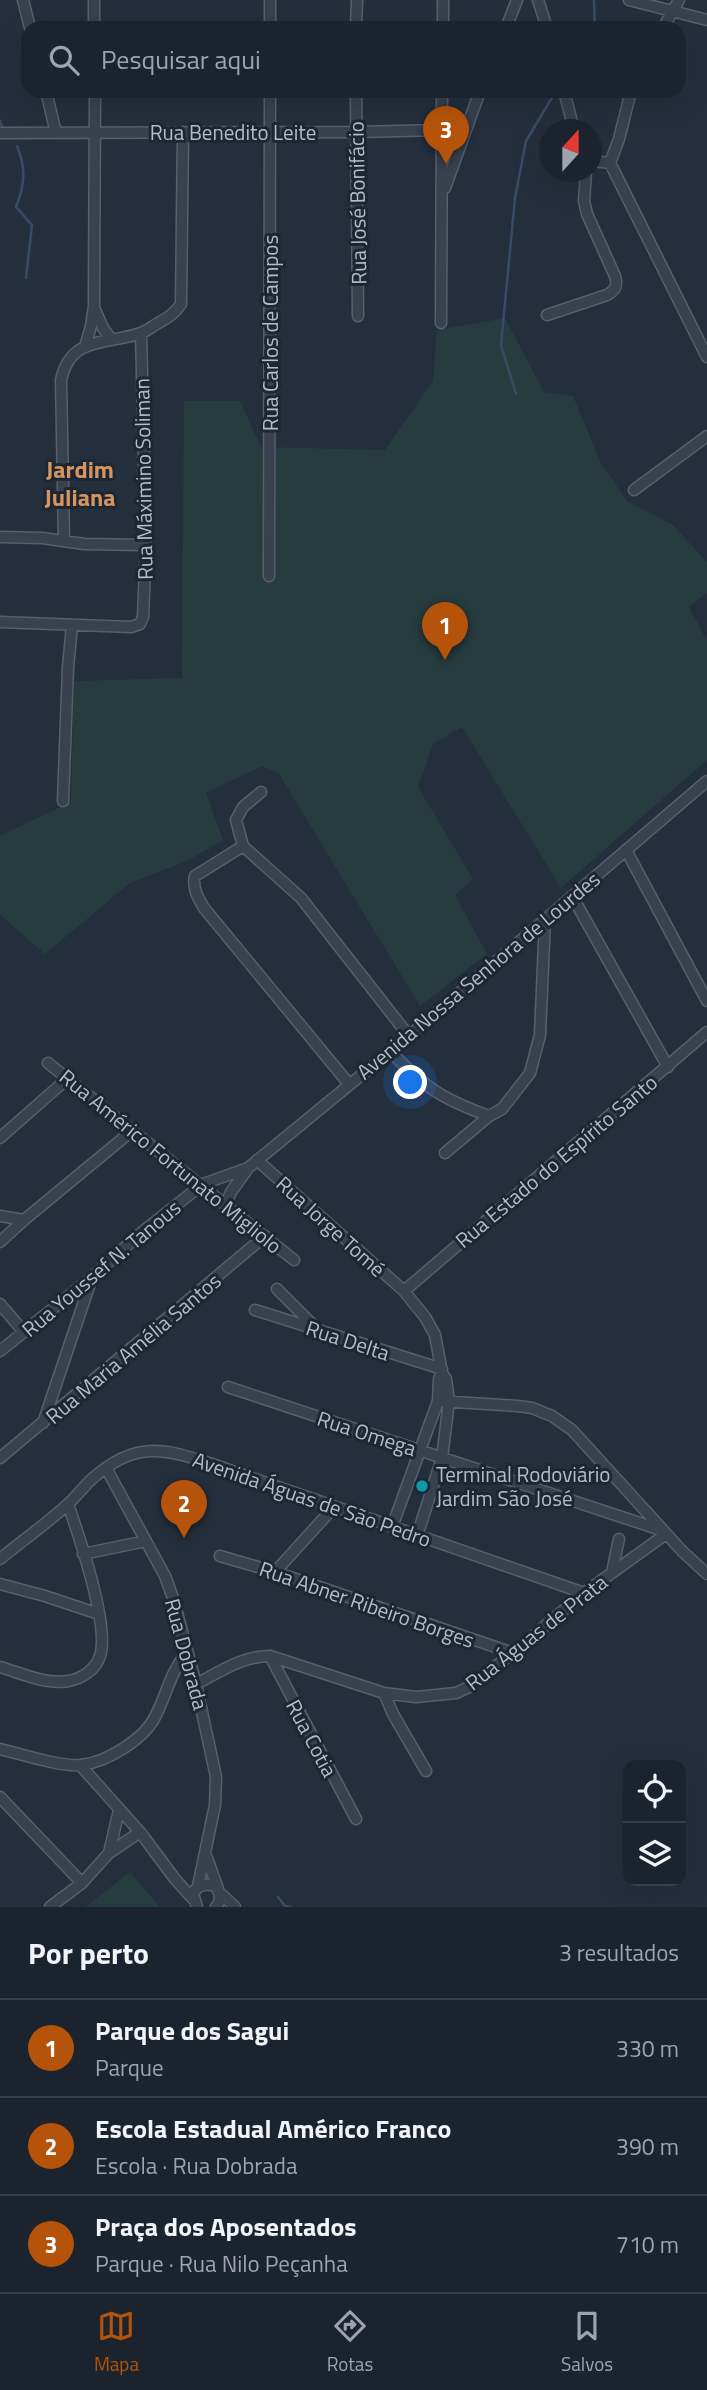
<!DOCTYPE html>
<html lang="pt">
<meta charset="utf-8">
<style>
:root{--surface:#1b232e;--page:#242b36;--text:#f1f3f6;--muted:#a0a4aa;--line:#39404a;--accent:#b45309}
body{margin:0;font-family:"Titillium Web",sans-serif;background:var(--page);color:var(--text)}
.controls{position:absolute;right:21px;bottom:21px;display:grid;overflow:hidden;border-radius:14px;box-shadow:0 7px 28px #0002}
.controls button{width:63px;height:63px;display:grid;place-items:center;padding:0;border:0;border-bottom:2px solid var(--line);background:var(--surface);color:var(--text);font:35px sans-serif}
.compass{position:absolute;left:539px;top:119px;width:63px;height:63px;border-radius:50%;background:var(--surface);box-shadow:0 7px 28px #0002;rotate:21deg}
.you{position:absolute;left:411px;top:1083px;width:24px;height:24px;margin:-18px;border:5px solid #fff;border-radius:50%;background:#1a73e8;box-shadow:0 0 0 10px #1a73e833}
.badge{display:grid;place-items:center;width:46px;height:46px;border-radius:50%;background:var(--accent);color:#fff;font-size:23px;font-weight:700}
.pin{position:absolute;translate:-50% -58px;filter:drop-shadow(0 2px 4px #0008)}
.pin::after{content:'';position:absolute;top:37px;width:24px;height:21px;background:inherit;clip-path:polygon(0 0,100% 0,50% 100%)}
.list{margin:0;padding:0;list-style:none}
h2{display:flex;justify-content:space-between;align-items:center;height:91px;margin:0;padding:0 28px;font-size:30px}
h2 small{font-size:23px;font-weight:400;color:var(--muted)}
.list li{display:grid;grid-template-columns:46px 1fr auto;gap:21px;align-items:center;box-sizing:border-box;height:98px;padding:0 28px;border-top:2px solid var(--line)}
.list b{display:block;font-size:26px;white-space:nowrap}
.list p{margin:0;font-size:23px;white-space:nowrap;color:var(--muted)}
.list em{font-size:23px;font-style:normal;color:var(--muted)}
.icon{flex:none;width:38px;height:38px;fill:none;stroke:currentColor;stroke-width:2;stroke-linecap:round;stroke-linejoin:round}
.map{position:relative;flex:none;width:707px;height:1907px;overflow:hidden}
.search{position:absolute;background:var(--surface);box-shadow:0 7px 28px #0002;left:21px;right:21px;top:21px;height:77px;display:flex;align-items:center;gap:18px;box-sizing:border-box;padding:0 24px;border-radius:21px;color:var(--muted);font-size:26px}
.sheet{height:385px;background:var(--surface)}
nav{display:flex;justify-content:space-around;align-items:center;box-sizing:border-box;height:98px;border-top:2px solid var(--line);background:var(--surface);font-size:19px;color:var(--muted)}
nav a{display:grid;justify-items:center;gap:4px}
nav .on{color:var(--accent)}
.map>svg:first-child{display:block}
.green{fill:#263c3f}
.lines{fill:none;stroke-linecap:round;stroke-linejoin:round}
.stream{stroke:#394c67;stroke-width:2.5}
.minor-casing{stroke:#565f6c;stroke-width:13}
.minor{stroke:#38414e;stroke-width:10}
.culture-dot{fill:#0f9aa8;stroke:#1d2633;stroke-width:2.5}
.labels{text-anchor:middle;dominant-baseline:central;stroke-width:6;stroke-linejoin:round;paint-order:stroke}
.street-label{font-size:21px;fill:#b4bcc9;stroke:#1d2633}
.poi-label{font-size:21px;fill:#b4bcc9;stroke:#1d2633;text-anchor:start}
.quarter-label{font-size:24px;font-weight:bold;fill:#d59563;stroke:#1d2633}
</style>
<div class="map">
<svg width="707" height="1907" viewBox="0 0 707 1907">
<rect width="100%" height="100%" fill="#242f3e"/>
<path class="green" d="M 505,318 L 544,392 L 573,396 L 601,463 L 627,501 L 673,525 L 707,562 L 707,593 L 689,607 L 707,641 L 707,760 L 561,888 L 462,727 L 433,744 L 418,787 L 473,879 L 455,895 L 487,954 L 420,1006 L 279,774 L 262,766 L 206,793 L 223,840 L 187,861 L 130,883 L 45,954 L 0,915 L 0,836 L 71,802 L 74,681 L 182,678 L 184,401 L 240,401 L 261,447 L 385,450 L 433,381 L 437,330 Z
M 130,1872 L 160,1907 L 85,1907 Z"/>
<g class="lines">
<path class="stream" d="M 594,0 L 595,28
M 0,121 L 2,126
M 17,146 C 26,168 25,185 16,207 L 32,225 L 26,278
M 516,394 L 501,345 L 515,198 L 526,141 L 556,91
M 278,1897 L 285,1906 L 291,1907"/>
<g class="minor-casing">
<path id="minor" d="M 23,0 L 30,28
M 94,0 L 94,28
M 538,0 L 547,28
M 629,0 L 707,20
M 270,28 L 270,0
M 356,28 L 357,0
M 443,28 L 443,0
M 506,28 L 517,0
M 663,28 L 679,0
M 46,91 L 56,133
M 356,91 L 358,316
M 564,91 L 574,130
M 631,91 L 619,139 L 610,163 L 707,357
M 0,133 L 356,132 L 441,130 L 466,125
M 592,161 L 610,163
M 445,188 L 480,91
M 95,310 L 103,328 L 111,339
M 547,315 L 607,295 C 616,290 618,285 615,276 L 587,214 L 584,201 L 586,172
M 441,323 L 442,91
M 85,347 L 91,326 L 94,306 L 95,91
M 634,490 L 707,436
M 0,537 L 42,538 L 84,544 L 146,545
M 64,541 L 61,380 C 71,335 107,345 141,333 C 147,331 154,325 160,322 C 169,317 175,313 181,304 L 183,132
M 269,576 L 270,91
M 0,622 L 131,627 L 140,624 L 143,617 L 146,545 L 141,333
M 63,801 L 68,667 L 72,626
M 243,846 L 195,876 C 192,888 198,898 204,908 L 349,1084
M 243,846 L 301,898 L 409,1036
M 243,846 L 236,820 L 243,807 L 261,792
M 626,850 L 707,1001
M 572,896 L 668,1067
M 390,1051 C 424,1087 442,1099 489,1116
M 48,1063 L 294,1260
M 0,1138 L 68,1078
M 445,1153 L 489,1116 L 502,1109 L 530,1073 L 540,1035 L 545,919
M 257,1160 L 404,1291 L 425,1317 L 435,1335 L 442,1373 L 446,1379 L 449,1401 L 442,1458 L 417,1536
M 226,1204 L 231,1192 L 248,1168 L 409,1036 L 707,781
M 0,1216 L 24,1220
M 0,1242 L 24,1220 L 133,1130
M 277,1289 L 315,1327
M 404,1291 L 707,1032
M 0,1304 L 24,1332
M 255,1310 L 442,1369
M 0,1351 L 92,1277 L 142,1232 L 203,1184 L 248,1168
M 228,1387 L 664,1531
M 438,1401 L 518,1406 L 532,1408 L 552,1416 L 572,1430 L 682,1551 L 707,1574
M 43,1423 L 92,1278
M 0,1458 L 265,1236
M 106,1468 L 165,1576 L 173,1598 L 196,1684 L 216,1777 L 215,1805 L 198,1886
M 392,1527 L 438,1401 L 439,1379 L 442,1373
M 83,1554 L 146,1541
M 220,1556 L 275,1572 L 513,1653
M 0,1559 C 22,1541 46,1524 67,1505 C 76,1497 84,1486 93,1478 C 135,1441 163,1448 212,1464 L 584,1593
M 275,1572 L 334,1507
M 612,1572 L 619,1539
M 0,1584 L 45,1596 L 99,1614
M 270,1656 L 356,1819
M 0,1667 C 21,1673 46,1685 68,1681 C 82,1679 96,1669 100,1656 C 110,1626 79,1536 68,1504
M 196,1684 C 220,1672 242,1656 270,1656 L 384,1693 L 416,1697 L 456,1693 L 469,1687 L 513,1653 L 584,1593 L 666,1534
M 384,1693 L 393,1714 L 426,1771
M 0,1749 C 21,1754 60,1767 81,1765 C 107,1762 145,1739 156,1715 C 168,1691 169,1675 187,1652
M 80,1765 L 140,1832 L 175,1879 L 193,1899
M 0,1797 L 82,1883
M 109,1853 L 119,1810
M 207,1858 L 218,1889
M 220,1893 L 235,1907
M 50,1907 L 82,1883 L 109,1853 L 140,1832
M 197,1907 L 193,1894 C 197,1885 205,1883 215,1886 C 221,1893 222,1900 216,1907"/>
</g>
<use href="#minor" class="minor"/>
</g>
<circle class="culture-dot" cx="422" cy="1486" r="7"/>
<g class="labels">
<g class="street-label">
<text x="233" y="132">Rua Benedito Leite</text>
<text transform="translate(357 203) rotate(-91)">Rua José Bonifácio</text>
<text transform="translate(270 333) rotate(-90)">Rua Carlos de Campos</text>
<text transform="translate(143 479) rotate(-91)">Rua Máximino Soliman</text>
<text transform="translate(478 975) rotate(-40)">Avenida Nossa Senhora de Lourdes</text>
<text transform="translate(171 1161) rotate(39)">Rua Américo Fortunato Migliolo</text>
<text transform="translate(556 1161) rotate(-40)">Rua Estado do Espírito Santo</text>
<text transform="translate(331 1226) rotate(42)">Rua Jorge Tomé</text>
<text transform="translate(101 1268) rotate(-40)">Rua Youssef N. Tanous</text>
<text transform="translate(348 1340) rotate(18)">Rua Delta</text>
<text transform="translate(133 1348) rotate(-40)">Rua Maria Amélia Santos</text>
<text transform="translate(367 1433) rotate(18)">Rua Omega</text>
<text transform="translate(312 1499) rotate(19)">Avenida Águas de São Pedro</text>
<text transform="translate(367 1604) rotate(19)">Rua Abner Ribeiro Borges</text>
<text transform="translate(536 1632) rotate(-38)">Rua Águas de Prata</text>
<text transform="translate(187 1654) rotate(75)">Rua Dobrada</text>
<text transform="translate(312 1738) rotate(62)">Rua Cotia</text>
</g>
<g class="poi-label">
<text x="436" y="1474">Terminal Rodoviário<tspan x="436" dy="24">Jardim São José</tspan></text>
</g>
<g class="quarter-label">
<text x="80" y="469">Jardim<tspan x="80" dy="28">Juliana</tspan></text>
</g>
</g>
</svg>
<div class="controls">
<button><svg class="icon" aria-label="locate" viewBox="0 0 24 24"><circle cx="12" cy="12" r="6"/><path d="M12 2v4M12 18v4M2 12h4M18 12h4"/></svg></button>
<button><svg class="icon" aria-label="layers" viewBox="0 0 24 24"><path d="M12 4l9 5-9 5-9-5zM3 14l9 5 9-5"/></svg></button>
</div>
<svg class="compass" viewBox="-18 -18 36 36"><path d="M0-13l5 13h-10z" fill="#e53935"/><path d="M0 13l5-13h-10z" fill="#a0a4aa"/></svg>
<div class="you"></div>
<div class="pin badge" style="left:445px;top:660px">1</div>
<div class="pin badge" style="left:184px;top:1538px">2</div>
<div class="pin badge" style="left:446px;top:164px">3</div>
<div class="search"><svg class="icon" aria-label="search" viewBox="0 0 24 24"><circle cx="10" cy="10" r="6"/><path d="M15 15l6 6"/></svg>Pesquisar aqui</div>
</div>
<section class="sheet">
<h2>Por perto<small>3 resultados</small></h2>
<ul class="list">
<li><span class="badge">1</span><div><b>Parque dos Sagui</b><p>Parque</p></div><em>330 m</em></li>
<li><span class="badge">2</span><div><b>Escola Estadual Américo Franco</b><p>Escola · Rua Dobrada</p></div><em>390 m</em></li>
<li><span class="badge">3</span><div><b>Praça dos Aposentados</b><p>Parque · Rua Nilo Peçanha</p></div><em>710 m</em></li>
</ul>
</section>
<nav>
<a class="on"><svg class="icon" aria-label="map" viewBox="0 0 24 24"><path d="M3 6l6-2 6 2 6-2v14l-6 2-6-2-6 2zM9 4v14M15 6v14"/></svg>Mapa</a>
<a><svg class="icon" aria-label="directions" viewBox="0 0 24 24"><path d="M12 3l9 9-9 9-9-9zM9 14v-3h6M13 9l2 2-2 2"/></svg>Rotas</a>
<a><svg class="icon" aria-label="saved" viewBox="0 0 24 24"><path d="M7 4h10v16l-5-4-5 4z"/></svg>Salvos</a>
</nav>
